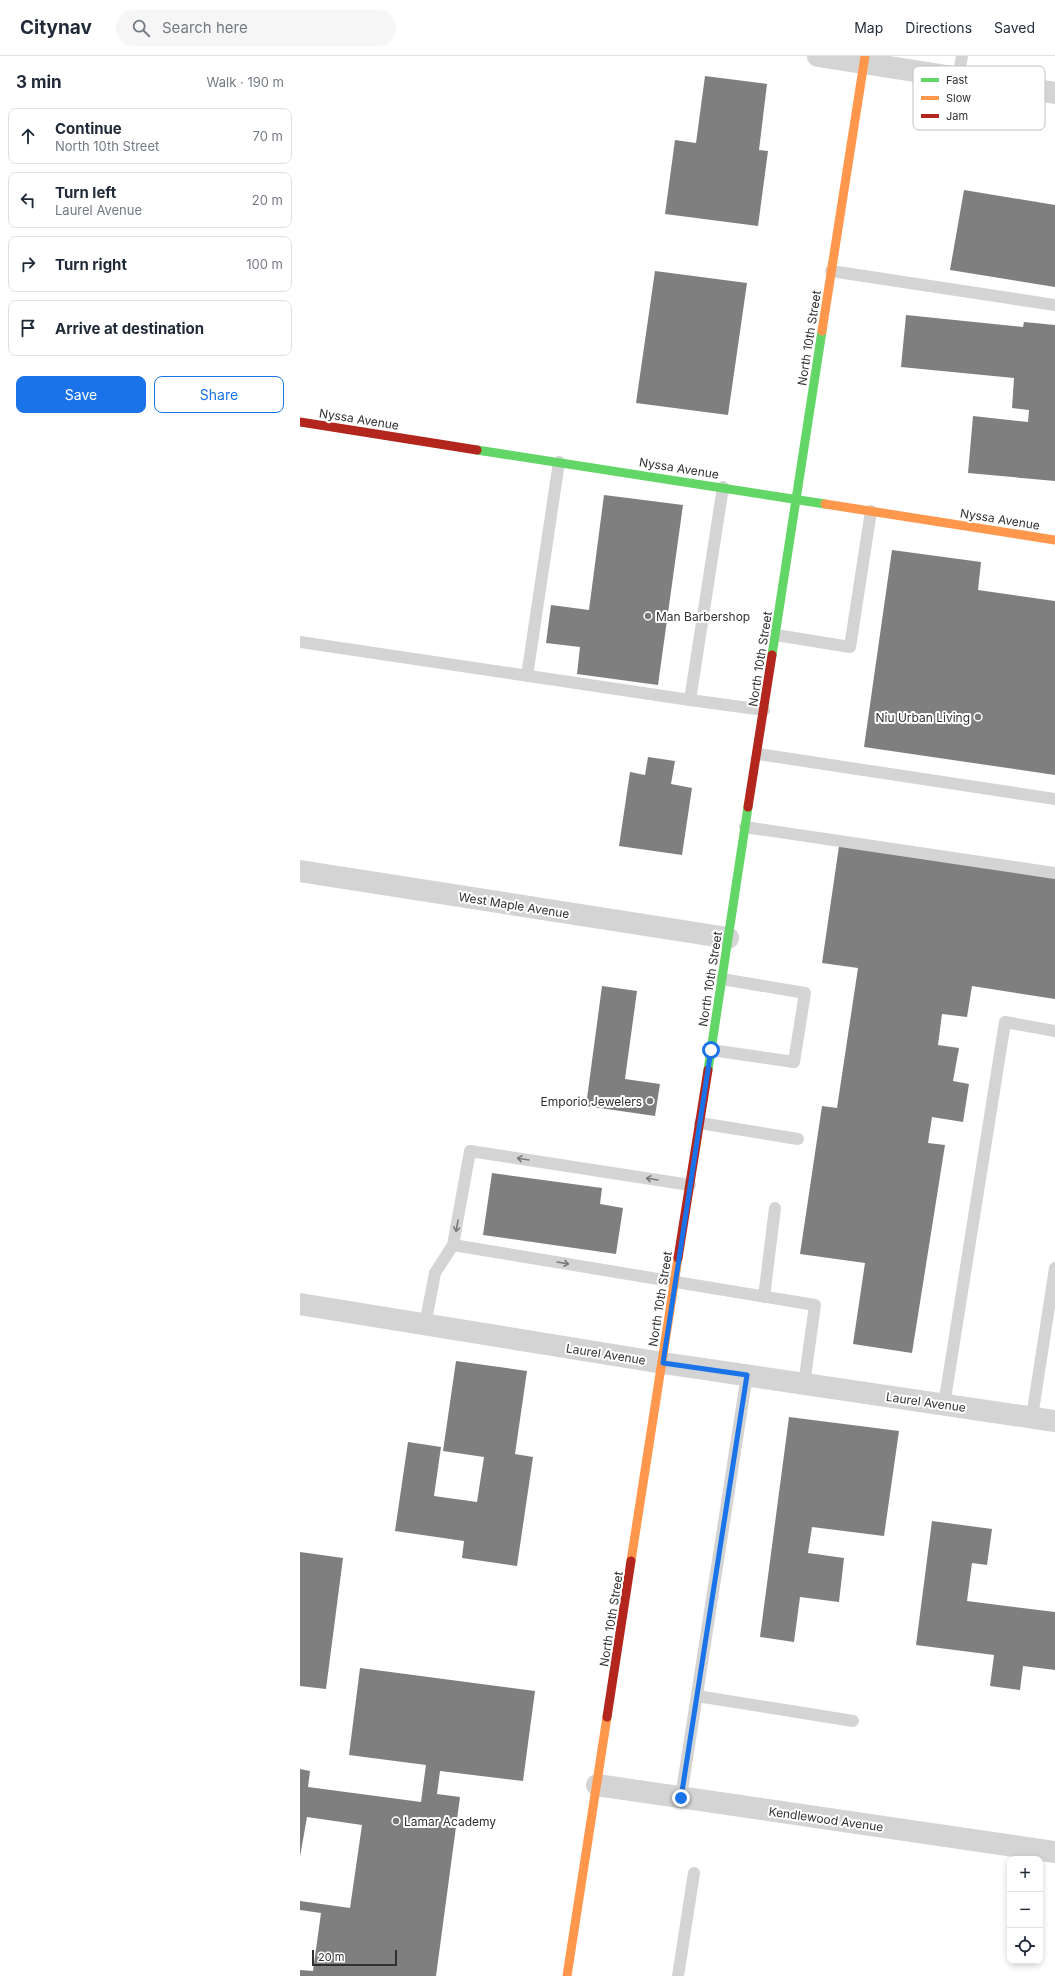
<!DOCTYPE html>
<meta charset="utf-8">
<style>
:root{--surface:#fff;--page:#f6f6f7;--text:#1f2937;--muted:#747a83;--line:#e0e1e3;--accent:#1a73e8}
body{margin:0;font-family:Inter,sans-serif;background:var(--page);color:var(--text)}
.controls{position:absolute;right:12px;bottom:12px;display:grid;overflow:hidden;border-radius:8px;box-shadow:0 2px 6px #0003}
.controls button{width:36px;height:36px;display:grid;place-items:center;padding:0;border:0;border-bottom:1px solid var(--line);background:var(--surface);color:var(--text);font:20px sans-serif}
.scale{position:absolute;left:12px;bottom:10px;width:85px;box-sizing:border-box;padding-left:4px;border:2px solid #303030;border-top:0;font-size:11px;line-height:14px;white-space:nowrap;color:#303030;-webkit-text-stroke:3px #fff;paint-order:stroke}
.stop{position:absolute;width:12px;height:12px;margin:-9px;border:3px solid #1a73e8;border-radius:50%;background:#fff}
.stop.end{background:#1a73e8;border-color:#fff;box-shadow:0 1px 4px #0008}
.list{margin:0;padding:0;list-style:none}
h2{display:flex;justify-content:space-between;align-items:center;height:52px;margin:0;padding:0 16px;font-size:17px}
h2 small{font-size:13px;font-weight:400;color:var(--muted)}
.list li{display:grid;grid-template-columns:26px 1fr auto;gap:12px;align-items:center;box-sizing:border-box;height:56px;margin:0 8px 8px;padding:0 8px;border:1px solid var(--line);border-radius:8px}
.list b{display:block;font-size:15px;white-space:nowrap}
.list p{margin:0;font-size:13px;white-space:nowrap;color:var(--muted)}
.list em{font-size:13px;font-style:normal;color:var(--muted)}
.actions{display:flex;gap:8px;padding:12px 16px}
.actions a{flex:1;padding:9px 0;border:1px solid var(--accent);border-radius:8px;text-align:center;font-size:14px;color:var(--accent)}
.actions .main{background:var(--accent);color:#fff}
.icon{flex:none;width:22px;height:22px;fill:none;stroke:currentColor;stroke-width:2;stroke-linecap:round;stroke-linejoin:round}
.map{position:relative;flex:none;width:755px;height:1920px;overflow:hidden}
header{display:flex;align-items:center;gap:24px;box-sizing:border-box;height:56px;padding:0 20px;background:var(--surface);border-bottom:1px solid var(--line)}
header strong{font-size:19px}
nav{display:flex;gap:22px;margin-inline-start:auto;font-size:14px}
.search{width:280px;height:36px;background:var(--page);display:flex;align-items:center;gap:10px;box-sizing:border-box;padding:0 14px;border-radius:22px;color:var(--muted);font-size:15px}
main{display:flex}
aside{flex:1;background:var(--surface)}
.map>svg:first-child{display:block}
.building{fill:#7f7f7f}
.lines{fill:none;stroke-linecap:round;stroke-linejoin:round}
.lane{stroke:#d4d4d4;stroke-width:12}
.street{stroke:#d4d4d4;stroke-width:22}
.fast{stroke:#63d668;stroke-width:9}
.slow{stroke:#ff974d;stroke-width:9}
.jam{stroke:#b3261e;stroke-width:9}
.oneway{stroke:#7a7a7a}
.route{stroke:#1a73e8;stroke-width:5}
.poi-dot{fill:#787878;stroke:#fff;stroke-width:1.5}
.labels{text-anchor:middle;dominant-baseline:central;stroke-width:4;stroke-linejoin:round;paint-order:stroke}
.street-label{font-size:12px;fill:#303030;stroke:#fff}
.poi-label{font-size:12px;fill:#303030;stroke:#fff;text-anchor:start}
.key{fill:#fff;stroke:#c1c1c1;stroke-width:1}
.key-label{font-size:11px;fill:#303030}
</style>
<header>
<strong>Citynav</strong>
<div class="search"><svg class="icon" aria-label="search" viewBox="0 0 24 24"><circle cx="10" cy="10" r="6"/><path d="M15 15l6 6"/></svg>Search here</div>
<nav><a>Map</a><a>Directions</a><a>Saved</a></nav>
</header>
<main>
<aside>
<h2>3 min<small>Walk · 190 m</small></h2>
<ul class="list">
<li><svg class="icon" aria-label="ahead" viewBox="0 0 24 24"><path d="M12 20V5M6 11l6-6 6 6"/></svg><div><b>Continue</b><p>North 10th Street</p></div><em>70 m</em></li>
<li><svg class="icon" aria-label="left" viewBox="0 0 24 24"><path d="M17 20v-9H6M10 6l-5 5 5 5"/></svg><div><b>Turn left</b><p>Laurel Avenue</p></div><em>20 m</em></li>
<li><svg class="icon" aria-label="right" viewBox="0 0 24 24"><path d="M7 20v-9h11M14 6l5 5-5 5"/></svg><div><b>Turn right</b></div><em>100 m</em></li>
<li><svg class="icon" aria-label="arrive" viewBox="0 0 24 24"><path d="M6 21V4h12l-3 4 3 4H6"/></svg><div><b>Arrive at destination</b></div></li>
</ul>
<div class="actions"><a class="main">Save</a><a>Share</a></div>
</aside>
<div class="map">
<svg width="755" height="1920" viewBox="0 0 755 1920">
<rect width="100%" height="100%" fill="#fff"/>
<path class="building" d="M 405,20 L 467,28 L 459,94 L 468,95 L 458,170 L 365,158 L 375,84 L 396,87 Z
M 664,134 L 755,149 L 755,231 L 650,214 Z
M 355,215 L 447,227 L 428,359 L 336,347 Z
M 606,259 L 723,271 L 724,266 L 755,269 L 755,425 L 668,417 L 673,360 L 728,366 L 729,354 L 712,352 L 714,322 L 601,311 Z
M 304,439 L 383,449 L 358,629 L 277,618 L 280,591 L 246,587 L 251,549 L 289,554 Z
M 592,494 L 681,506 L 678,534 L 755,545 L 755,719 L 564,691 Z
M 348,701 L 375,705 L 371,728 L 392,732 L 382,799 L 319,790 L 330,716 L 345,719 Z
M 539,790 L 755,822 L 755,943 L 672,930 L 667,961 L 642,958 L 638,989 L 659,992 L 653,1025 L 669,1028 L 663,1066 L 632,1061 L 628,1087 L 645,1089 L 612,1297 L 553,1288 L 565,1207 L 500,1198 L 522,1050 L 537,1052 L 558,912 L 522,907 Z
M 302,930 L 337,935 L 325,1023 L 360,1028 L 355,1060 L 286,1050 Z
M 192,1117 L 302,1132 L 300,1148 L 323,1152 L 316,1198 L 183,1179 Z
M 156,1305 L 227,1315 L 215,1398 L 233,1401 L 217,1510 L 162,1502 L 164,1485 L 95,1475 L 108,1386 L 141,1391 L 134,1440 L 177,1446 L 184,1401 L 143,1395 Z
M 489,1361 L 599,1375 L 584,1480 L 512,1471 L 508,1497 L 544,1502 L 539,1546 L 500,1541 L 494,1586 L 460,1581 Z
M 632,1465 L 692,1473 L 687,1509 L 672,1507 L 667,1545 L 755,1556 L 755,1614 L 723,1610 L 720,1634 L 690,1630 L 694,1599 L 616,1589 Z
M 0,1496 L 43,1502 L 26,1633 L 0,1630 Z
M 60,1612 L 235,1635 L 223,1725 L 140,1715 L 137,1738 L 160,1741 L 136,1920 L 0,1920 L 0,1914 L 13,1915 L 21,1857 L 0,1854 L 0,1845 L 50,1852 L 62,1769 L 7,1761 L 0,1801 L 0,1713 L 10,1715 L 8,1731 L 121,1746 L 126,1709 L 49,1699 Z"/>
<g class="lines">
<path class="lane" d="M 658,22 L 662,0
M 531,215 L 755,249
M 423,431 L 390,644 L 464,654
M 476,579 L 550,591 L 571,455
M 0,586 L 390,644
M 227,620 L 259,406
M 458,698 L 755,743
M 445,771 L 755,817
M 411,994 L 494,1006 L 505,937 L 422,923
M 400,1067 L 498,1083
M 390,1129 L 170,1095 L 153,1189 L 515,1249 L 504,1328
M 464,1241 L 475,1152
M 125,1269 L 135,1217 L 153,1189
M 644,1349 L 705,966 L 755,975
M 732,1361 L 755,1212
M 397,1640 L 553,1665
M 381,1741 L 447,1319
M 378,1920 L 394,1817"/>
<path class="street" d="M 518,0 L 755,37
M 0,815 L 428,882
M 0,1248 L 363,1307 L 755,1365
M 297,1729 L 755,1796"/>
<path class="fast" d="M 177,394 L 525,448
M 472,599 L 522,275
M 408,1014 L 448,751"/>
<path class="slow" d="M 522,275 L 565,0
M 525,448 L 755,484
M 331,1505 L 378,1202
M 267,1920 L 307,1661"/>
<path class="jam" d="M 0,366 L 177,394
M 448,751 L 472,599
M 378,1202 L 408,1014
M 307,1661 L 331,1505"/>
</g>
<defs><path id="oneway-shaft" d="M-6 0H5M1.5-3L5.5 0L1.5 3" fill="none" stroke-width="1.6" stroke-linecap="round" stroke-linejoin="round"/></defs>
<g class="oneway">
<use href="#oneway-shaft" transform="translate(223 1103) rotate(-171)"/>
<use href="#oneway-shaft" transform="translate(352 1123) rotate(-171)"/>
<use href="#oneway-shaft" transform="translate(157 1170) rotate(100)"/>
<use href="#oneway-shaft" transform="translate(263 1207) rotate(10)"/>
</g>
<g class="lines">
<path class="route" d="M 381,1742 L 447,1319 L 363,1307 L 411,994"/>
</g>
<g class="poi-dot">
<circle cx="348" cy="560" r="4"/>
<circle cx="678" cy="661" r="4"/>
<circle cx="350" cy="1045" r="4"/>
<circle cx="96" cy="1765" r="4"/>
</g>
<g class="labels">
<g class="street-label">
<text transform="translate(509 282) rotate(-81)">North 10th Street</text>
<text transform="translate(59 363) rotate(9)">Nyssa Avenue</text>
<text transform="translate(379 412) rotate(9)">Nyssa Avenue</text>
<text transform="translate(700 463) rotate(9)">Nyssa Avenue</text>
<text transform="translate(460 603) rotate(-81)">North 10th Street</text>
<text transform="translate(214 849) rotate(9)">West Maple Avenue</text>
<text transform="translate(410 923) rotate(-81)">North 10th Street</text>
<text transform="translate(360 1243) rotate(-81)">North 10th Street</text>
<text transform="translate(306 1298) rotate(9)">Laurel Avenue</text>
<text transform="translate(626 1346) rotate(8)">Laurel Avenue</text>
<text transform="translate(311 1563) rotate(-81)">North 10th Street</text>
<text transform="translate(526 1763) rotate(8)">Kendlewood Avenue</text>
</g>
<g class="poi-label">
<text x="356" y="560">Man Barbershop</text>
<text x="670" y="661" text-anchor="end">Niu Urban Living</text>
<text x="342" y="1045" text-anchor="end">Emporio Jewelers</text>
<text x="104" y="1765">Lamar Academy</text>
</g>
</g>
<rect x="613" y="10" width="132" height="64" rx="6" class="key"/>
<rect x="621" y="22" width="18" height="4" fill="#63d668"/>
<rect x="621" y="40" width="18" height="4" fill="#ff974d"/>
<rect x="621" y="58" width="18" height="4" fill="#b3261e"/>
<g class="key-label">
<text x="646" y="28">Fast</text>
<text x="646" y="46">Slow</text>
<text x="646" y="64">Jam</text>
</g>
</svg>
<div class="controls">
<button>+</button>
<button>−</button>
<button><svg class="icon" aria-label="locate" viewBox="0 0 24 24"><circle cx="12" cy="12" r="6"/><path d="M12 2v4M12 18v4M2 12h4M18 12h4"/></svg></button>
</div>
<div class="scale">20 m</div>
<div class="stop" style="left:411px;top:994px"></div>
<div class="stop end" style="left:381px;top:1742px"></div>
</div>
</main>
